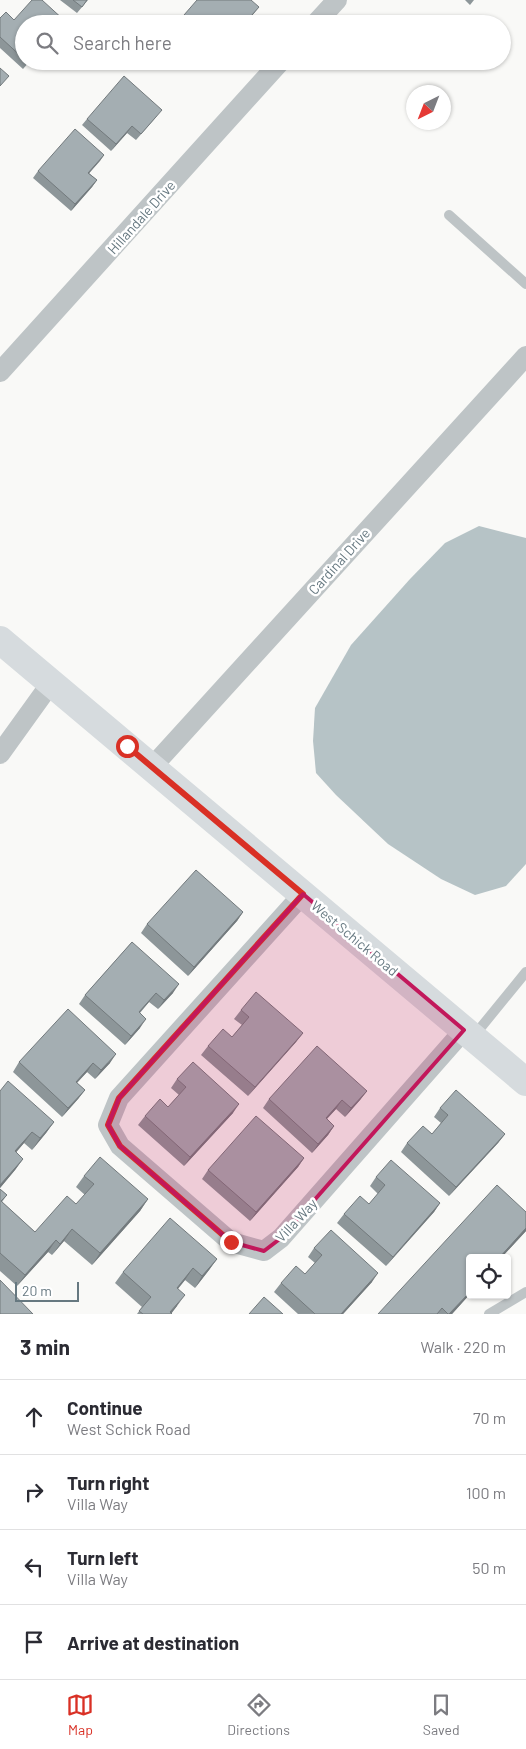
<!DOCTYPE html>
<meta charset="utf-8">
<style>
:root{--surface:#fff;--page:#f7f7f7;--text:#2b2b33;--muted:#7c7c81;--line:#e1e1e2;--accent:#d93025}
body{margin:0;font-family:Barlow,sans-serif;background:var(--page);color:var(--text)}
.controls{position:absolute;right:15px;bottom:15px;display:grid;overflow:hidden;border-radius:5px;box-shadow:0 1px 4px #0004}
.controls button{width:45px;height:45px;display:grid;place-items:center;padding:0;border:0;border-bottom:1px solid var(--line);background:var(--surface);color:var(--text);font:25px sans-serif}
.compass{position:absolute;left:406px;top:85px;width:45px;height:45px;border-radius:50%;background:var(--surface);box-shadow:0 1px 4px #0004;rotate:222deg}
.scale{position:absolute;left:15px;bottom:12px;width:64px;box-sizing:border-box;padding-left:5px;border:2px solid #667880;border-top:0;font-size:14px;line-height:18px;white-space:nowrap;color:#667880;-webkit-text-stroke:4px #fff;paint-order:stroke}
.stop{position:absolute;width:15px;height:15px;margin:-11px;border:4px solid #d93025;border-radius:50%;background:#fff}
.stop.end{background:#d93025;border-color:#fff;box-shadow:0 1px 5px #0008}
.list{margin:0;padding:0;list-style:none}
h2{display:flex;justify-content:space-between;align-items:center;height:65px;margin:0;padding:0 20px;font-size:21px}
h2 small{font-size:16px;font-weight:400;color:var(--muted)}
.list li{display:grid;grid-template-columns:32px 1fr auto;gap:15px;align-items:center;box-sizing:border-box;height:75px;padding:0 20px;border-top:1px solid var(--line)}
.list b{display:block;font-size:19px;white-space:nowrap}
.list p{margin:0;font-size:16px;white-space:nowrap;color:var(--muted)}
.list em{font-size:16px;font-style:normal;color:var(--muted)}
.icon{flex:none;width:28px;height:28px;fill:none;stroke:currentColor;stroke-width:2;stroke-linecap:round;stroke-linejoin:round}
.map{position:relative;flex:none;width:526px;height:1314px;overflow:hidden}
.search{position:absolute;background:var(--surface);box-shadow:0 1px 4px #0004;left:15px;right:15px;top:15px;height:55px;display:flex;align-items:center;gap:12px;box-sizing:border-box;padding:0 18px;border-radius:28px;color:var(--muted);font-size:19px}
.sheet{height:365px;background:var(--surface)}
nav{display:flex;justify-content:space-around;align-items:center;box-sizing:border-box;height:70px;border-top:1px solid var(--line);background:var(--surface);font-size:14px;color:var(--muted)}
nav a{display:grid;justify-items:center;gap:2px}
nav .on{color:var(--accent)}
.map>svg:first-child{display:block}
.water{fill:#b6c3c6}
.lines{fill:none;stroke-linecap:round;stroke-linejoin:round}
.lane{stroke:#bec4c6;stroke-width:10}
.street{stroke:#bec4c6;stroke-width:20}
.secondary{stroke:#d6dbde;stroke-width:28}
.wall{fill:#8d9699}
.shaded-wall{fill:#737a7d}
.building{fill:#a4aeb2;stroke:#737a7d}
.route{stroke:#d93025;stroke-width:6}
.marked{fill:#c2185b;fill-opacity:0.2;stroke:#c2185b;stroke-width:4;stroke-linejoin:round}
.labels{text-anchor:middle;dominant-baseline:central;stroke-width:5;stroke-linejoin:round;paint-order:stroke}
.street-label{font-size:14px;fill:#667880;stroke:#fff}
</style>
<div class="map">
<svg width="526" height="1314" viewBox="0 0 526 1314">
<rect width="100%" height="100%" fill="#f9f9f7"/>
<path class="water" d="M 479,526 L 526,538 L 526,864 L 506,886 L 475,895 L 441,879 L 388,844 L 336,795 L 316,773 L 313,741 L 315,708 L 351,645 L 410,579 L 445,543 Z"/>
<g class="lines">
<path class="lane" d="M 449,215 L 526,284
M 473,1037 L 526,972
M 489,1314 L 526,1292"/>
<path class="street" d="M 315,24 L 337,0
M 0,372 L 281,61
M 0,754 L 51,683
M 152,767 L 526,356
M 303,894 L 119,1098 L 108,1125 L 120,1146 L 231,1242 L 264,1251 L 281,1238 L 464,1030"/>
<path class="secondary" d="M 0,640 L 526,1082"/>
</g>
<path class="wall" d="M 60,0 L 88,0 L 77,13 Z
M 465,0 L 474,0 L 470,5 Z
M 259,7 L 245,24 L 181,24 L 179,22 L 184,15 Z
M 0,18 L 14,20 L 24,24 L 24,61 L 30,61 L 23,69 L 0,48 Z
M 157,116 L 136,140 L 127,133 L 111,151 L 82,125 L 87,119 Z
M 104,155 L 89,173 L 97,180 L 92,187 L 71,211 L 33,178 L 38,171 Z
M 243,912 L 237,921 L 188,976 L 141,933 L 147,924 Z
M 132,942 L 173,993 L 158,1009 L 149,1002 L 140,1013 L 140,1028 L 125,1045 L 79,1004 L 85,995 Z
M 241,1010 L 303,1033 L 296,1042 L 248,1096 L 201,1055 L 208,1046 L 232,1037 L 242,1025 L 234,1019 Z
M 19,1062 L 110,1063 L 95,1079 L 87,1072 L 77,1083 L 85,1090 L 78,1099 L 62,1117 L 13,1072 Z
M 177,1079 L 233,1113 L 184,1166 L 138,1125 L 145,1116 L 168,1107 L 179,1095 L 171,1088 Z
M 0,1091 L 54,1122 L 46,1133 L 32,1150 L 24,1143 L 16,1152 L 23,1159 L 15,1170 L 0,1188 Z
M 367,1091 L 360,1100 L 345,1117 L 336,1109 L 327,1119 L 334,1126 L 328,1135 L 312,1153 L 263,1108 L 269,1099 Z
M 440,1108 L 505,1134 L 498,1143 L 449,1196 L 401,1152 L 407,1143 L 432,1134 L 441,1123 L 434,1117 Z
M 304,1158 L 298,1167 L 250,1221 L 202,1179 L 208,1170 Z
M 84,1176 L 148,1199 L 140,1211 L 92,1265 L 64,1241 L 52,1255 L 48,1252 L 17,1286 L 0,1271 L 0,1189 L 7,1195 L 2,1202 L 35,1232 L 76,1204 L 85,1195 L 76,1187 Z
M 376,1177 L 440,1203 L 434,1212 L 386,1266 L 337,1223 L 344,1214 L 369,1204 L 378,1194 L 370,1186 Z
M 526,1212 L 526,1231 L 501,1258 L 470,1258 L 470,1294 L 452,1314 L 378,1314 Z
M 314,1248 L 372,1282 L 343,1314 L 298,1314 L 274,1292 L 281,1283 L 305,1274 L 315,1263 L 308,1257 Z
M 217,1259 L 209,1270 L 195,1288 L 185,1280 L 178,1289 L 177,1306 L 171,1313 L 172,1314 L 137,1314 L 142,1307 L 115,1283 L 123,1272 Z"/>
<path class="shaded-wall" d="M 259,7 L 245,24 L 244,24 Z
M 132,126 L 127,133 L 111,151 L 116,144 Z
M 104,155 L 100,161 L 84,179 L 88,173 Z
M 97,180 L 92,187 L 71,211 L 75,204 Z
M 243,912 L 237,921 L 188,976 L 194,967 Z
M 179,984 L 173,993 L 158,1009 L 164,1000 Z
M 156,993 L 149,1002 L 132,1021 L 139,1012 Z
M 146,1019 L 140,1028 L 125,1045 L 131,1036 Z
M 303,1033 L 296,1042 L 248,1096 L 255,1087 Z
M 116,1054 L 110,1063 L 95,1079 L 101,1070 Z
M 93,1063 L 87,1072 L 69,1091 L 76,1082 Z
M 85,1090 L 78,1099 L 62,1117 L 68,1108 Z
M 367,1091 L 360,1100 L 345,1117 L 351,1108 Z
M 342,1100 L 336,1109 L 319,1127 L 326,1118 Z
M 239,1104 L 233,1113 L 184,1166 L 190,1157 Z
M 54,1122 L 46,1133 L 32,1150 L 40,1138 Z
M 334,1126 L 328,1135 L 312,1153 L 318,1144 Z
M 32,1132 L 24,1143 L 7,1163 L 15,1151 Z
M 505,1134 L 498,1143 L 449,1196 L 456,1187 Z
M 304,1158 L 298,1167 L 250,1221 L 256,1212 Z
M 23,1159 L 15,1170 L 0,1188 L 0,1185 Z
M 148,1199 L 140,1211 L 92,1265 L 100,1253 Z
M 440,1203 L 434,1212 L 386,1266 L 393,1257 Z
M 526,1228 L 526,1231 L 501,1258 L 499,1258 Z
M 72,1229 L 64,1241 L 52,1255 L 60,1244 Z
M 56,1240 L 48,1252 L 17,1286 L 25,1275 Z
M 217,1259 L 209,1270 L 195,1288 L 202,1276 Z
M 193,1268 L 185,1280 L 169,1299 L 177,1288 Z
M 378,1273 L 372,1282 L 343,1314 L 341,1314 Z
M 470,1292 L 470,1294 L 452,1314 L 449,1314 Z
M 185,1295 L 177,1306 L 171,1314 L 169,1314 Z"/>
<path class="building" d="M 32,0 L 42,0 L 65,21 L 63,24 L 24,24 L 24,59 L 0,37 L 0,18 L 6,12 L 14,20 Z
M 73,0 L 87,0 L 82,7 Z
M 197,0 L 251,0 L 259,7 L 244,24 L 229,23 L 228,24 L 193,24 L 184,15 Z
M 0,68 L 9,76 L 0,86 Z
M 124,76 L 162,110 L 141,134 L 132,126 L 116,144 L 87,119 Z
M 75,129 L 104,155 L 88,173 L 97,180 L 75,204 L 38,171 Z
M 196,870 L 243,912 L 194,967 L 147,924 Z
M 132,942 L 179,984 L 164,1000 L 156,993 L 139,1012 L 146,1019 L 131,1036 L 85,995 Z
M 256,992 L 303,1033 L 255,1087 L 208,1046 L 223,1029 L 232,1037 L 249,1017 L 241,1010 Z
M 68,1009 L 116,1054 L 101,1070 L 93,1063 L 76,1082 L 85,1090 L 68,1108 L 19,1062 Z
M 317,1046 L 367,1091 L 351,1108 L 342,1100 L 326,1118 L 334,1126 L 318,1144 L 269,1099 Z
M 193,1062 L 239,1104 L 190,1157 L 145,1116 L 160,1099 L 168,1107 L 186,1087 L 177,1079 Z
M 8,1081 L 54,1122 L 40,1138 L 32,1132 L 15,1151 L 23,1159 L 0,1185 L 0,1091 Z
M 456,1090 L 505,1134 L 456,1187 L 407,1143 L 423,1126 L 432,1134 L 448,1115 L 440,1108 Z
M 256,1116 L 304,1158 L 256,1212 L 208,1170 Z
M 100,1157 L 148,1199 L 100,1253 L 72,1229 L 60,1244 L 56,1240 L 25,1275 L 0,1253 L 0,1189 L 7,1195 L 1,1201 L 35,1232 L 67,1196 L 76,1204 L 94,1184 L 84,1176 Z
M 391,1160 L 440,1203 L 393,1257 L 344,1214 L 360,1196 L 369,1204 L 385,1185 L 376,1177 Z
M 497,1185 L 526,1212 L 526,1228 L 499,1258 L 470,1258 L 470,1292 L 449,1314 L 448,1314 L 442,1308 L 437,1314 L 378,1314 Z
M 170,1218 L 217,1259 L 202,1276 L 193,1268 L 177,1288 L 185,1295 L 170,1312 L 172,1314 L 143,1314 L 139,1311 L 151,1297 L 123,1272 Z
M 331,1230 L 378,1273 L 341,1314 L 315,1314 L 281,1283 L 296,1266 L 305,1274 L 322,1255 L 314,1248 Z
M 0,1280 L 33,1314 L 0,1314 Z
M 264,1297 L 283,1314 L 249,1314 Z"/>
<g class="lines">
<path class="route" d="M 127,746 L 303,894 L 119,1098 L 108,1125 L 120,1146 L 231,1242"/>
</g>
<path class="marked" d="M 303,894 L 464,1030 L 281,1238 L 264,1251 L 231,1242 L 120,1146 L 108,1125 L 119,1098 Z"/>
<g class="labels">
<g class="street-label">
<text transform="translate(141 217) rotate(-48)">Hillandale Drive</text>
<text transform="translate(339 561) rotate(-48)">Cardinal Drive</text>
<text transform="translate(355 938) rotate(40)">West Schick Road</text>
<text transform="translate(296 1220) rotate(-47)">Villa Way</text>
</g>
</g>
</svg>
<div class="controls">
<button><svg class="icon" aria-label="locate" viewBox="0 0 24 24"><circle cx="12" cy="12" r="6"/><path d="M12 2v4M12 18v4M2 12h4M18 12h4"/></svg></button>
</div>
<svg class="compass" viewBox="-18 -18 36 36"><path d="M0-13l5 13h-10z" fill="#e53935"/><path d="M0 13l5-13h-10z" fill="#7c7c81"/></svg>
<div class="scale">20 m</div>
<div class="stop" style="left:127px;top:746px"></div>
<div class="stop end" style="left:231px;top:1242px"></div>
<div class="search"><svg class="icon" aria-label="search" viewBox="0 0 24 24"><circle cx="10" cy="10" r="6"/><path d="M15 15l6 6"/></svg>Search here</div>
</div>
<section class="sheet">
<h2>3 min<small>Walk · 220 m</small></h2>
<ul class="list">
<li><svg class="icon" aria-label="ahead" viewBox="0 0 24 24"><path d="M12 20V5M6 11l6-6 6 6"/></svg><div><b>Continue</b><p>West Schick Road</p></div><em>70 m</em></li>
<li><svg class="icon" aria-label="right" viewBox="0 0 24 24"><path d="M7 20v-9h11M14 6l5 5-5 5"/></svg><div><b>Turn right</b><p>Villa Way</p></div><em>100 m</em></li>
<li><svg class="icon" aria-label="left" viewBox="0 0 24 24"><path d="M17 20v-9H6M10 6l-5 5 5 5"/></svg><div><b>Turn left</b><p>Villa Way</p></div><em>50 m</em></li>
<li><svg class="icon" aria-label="arrive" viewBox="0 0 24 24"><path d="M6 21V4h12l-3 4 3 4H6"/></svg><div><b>Arrive at destination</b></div></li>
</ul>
</section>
<nav>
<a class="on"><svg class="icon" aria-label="map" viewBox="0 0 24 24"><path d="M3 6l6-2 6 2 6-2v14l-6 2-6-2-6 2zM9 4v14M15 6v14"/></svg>Map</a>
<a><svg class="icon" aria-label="directions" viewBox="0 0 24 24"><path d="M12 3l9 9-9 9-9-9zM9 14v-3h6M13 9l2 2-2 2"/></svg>Directions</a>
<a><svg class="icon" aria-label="saved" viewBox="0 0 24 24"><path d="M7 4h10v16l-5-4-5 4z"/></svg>Saved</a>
</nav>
